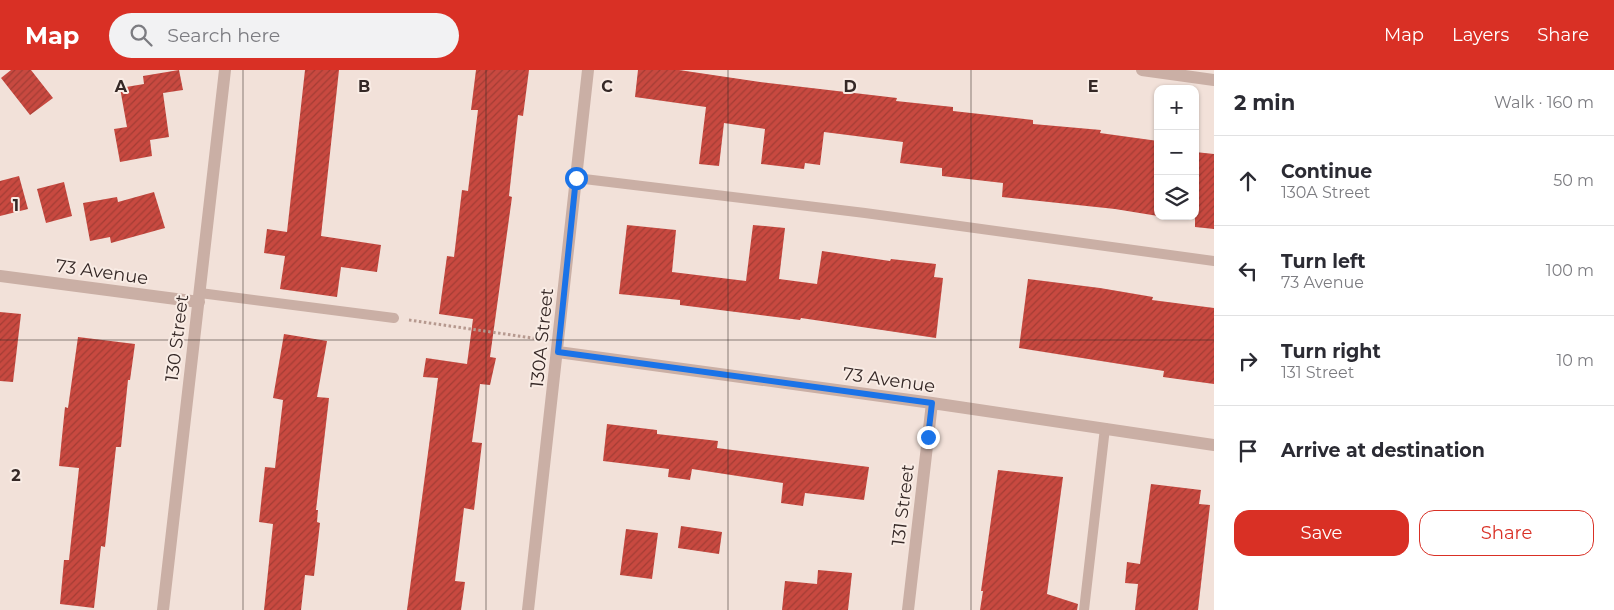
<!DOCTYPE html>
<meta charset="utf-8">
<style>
:root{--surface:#fff;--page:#f2f2f3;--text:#2b2b33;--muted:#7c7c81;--line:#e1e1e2;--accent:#d93025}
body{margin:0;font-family:Montserrat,sans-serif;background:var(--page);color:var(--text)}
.controls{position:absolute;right:15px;top:15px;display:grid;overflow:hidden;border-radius:10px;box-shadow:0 1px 4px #0004}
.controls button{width:45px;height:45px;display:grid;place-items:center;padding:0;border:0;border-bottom:1px solid var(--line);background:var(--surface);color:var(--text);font:25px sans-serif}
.stop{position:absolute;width:15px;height:15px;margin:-11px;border:4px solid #1a73e8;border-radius:50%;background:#fff}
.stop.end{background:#1a73e8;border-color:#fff;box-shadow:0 1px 5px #0008}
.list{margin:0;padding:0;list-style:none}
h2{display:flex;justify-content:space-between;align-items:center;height:65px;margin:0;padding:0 20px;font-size:21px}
h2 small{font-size:16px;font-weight:400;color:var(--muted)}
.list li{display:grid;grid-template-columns:32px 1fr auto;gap:15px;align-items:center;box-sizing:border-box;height:90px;padding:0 20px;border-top:1px solid var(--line)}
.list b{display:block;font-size:19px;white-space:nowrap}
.list p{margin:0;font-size:16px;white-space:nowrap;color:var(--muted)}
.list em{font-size:16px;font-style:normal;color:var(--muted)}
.actions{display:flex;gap:10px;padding:15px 20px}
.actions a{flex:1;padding:11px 0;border:1px solid var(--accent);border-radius:15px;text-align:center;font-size:18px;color:var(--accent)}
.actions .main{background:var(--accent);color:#fff}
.icon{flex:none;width:28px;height:28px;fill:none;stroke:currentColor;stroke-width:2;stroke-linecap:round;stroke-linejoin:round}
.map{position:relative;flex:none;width:1214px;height:540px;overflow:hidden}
header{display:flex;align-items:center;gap:30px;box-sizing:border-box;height:70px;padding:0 25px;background:var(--accent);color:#fff}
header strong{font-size:24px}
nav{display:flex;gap:28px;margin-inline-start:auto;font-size:18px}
.search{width:350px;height:45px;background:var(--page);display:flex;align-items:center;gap:12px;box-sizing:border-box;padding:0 18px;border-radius:28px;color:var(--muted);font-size:19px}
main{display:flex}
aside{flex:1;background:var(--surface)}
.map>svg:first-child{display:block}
.building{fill:url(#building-hatch)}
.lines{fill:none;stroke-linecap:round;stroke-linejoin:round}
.path{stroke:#b6998f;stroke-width:3;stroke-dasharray:2.5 2.5;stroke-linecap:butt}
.lane{stroke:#caafa5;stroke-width:10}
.street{stroke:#caafa5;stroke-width:12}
.route{stroke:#1a73e8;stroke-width:6}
.grid{fill:none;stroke:#352826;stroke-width:1;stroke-opacity:0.55}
.labels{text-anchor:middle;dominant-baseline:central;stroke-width:4;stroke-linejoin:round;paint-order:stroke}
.street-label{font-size:18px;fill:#352826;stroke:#f9ece5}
.grid-label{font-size:16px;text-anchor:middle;font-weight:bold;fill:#352826;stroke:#f9ece5;stroke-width:4;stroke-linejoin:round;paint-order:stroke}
</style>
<header>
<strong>Map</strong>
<div class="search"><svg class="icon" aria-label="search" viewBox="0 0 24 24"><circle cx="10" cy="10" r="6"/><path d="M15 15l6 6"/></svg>Search here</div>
<nav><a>Map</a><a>Layers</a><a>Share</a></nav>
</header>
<main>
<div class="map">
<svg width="1214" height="540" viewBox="0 0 1214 540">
<defs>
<pattern id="building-hatch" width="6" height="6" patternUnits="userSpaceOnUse" patternTransform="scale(1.25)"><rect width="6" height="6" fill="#c84940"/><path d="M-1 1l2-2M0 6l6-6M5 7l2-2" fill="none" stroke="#a33d35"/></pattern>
</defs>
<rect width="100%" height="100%" fill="#f2e1d9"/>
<path class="building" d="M 11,0 L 31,0 L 53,28 L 30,45 L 1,8 Z
M 179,0 L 183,20 L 163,23 L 169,67 L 150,70 L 152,86 L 120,92 L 114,59 L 127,57 L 120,18 L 144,14 L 143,6 Z
M 305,0 L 339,0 L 321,166 L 381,175 L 377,202 L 341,197 L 337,227 L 280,219 L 285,186 L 264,183 L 267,159 L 287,162 Z
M 476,0 L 529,0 L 523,46 L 518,45 L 509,126 L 512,127 L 490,287 L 496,288 L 490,315 L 480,314 L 472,372 L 482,373 L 474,440 L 464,438 L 455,511 L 465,512 L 461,540 L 407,540 L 438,308 L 423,307 L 426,288 L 467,294 L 473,249 L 439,244 L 447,186 L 454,187 L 462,120 L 468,121 L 478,40 L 471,40 Z
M 638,0 L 679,0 L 760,12 L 897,28 L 896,31 L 953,37 L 953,41 L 1033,50 L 1033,54 L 1101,60 L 1100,63 L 1158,71 L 1158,146 L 1115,139 L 1002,127 L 1003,113 L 942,106 L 942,98 L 900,93 L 903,72 L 824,62 L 820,95 L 805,93 L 804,99 L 761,94 L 765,59 L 724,53 L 719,96 L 699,94 L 706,37 L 635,27 Z
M 1195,82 L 1214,84 L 1214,159 L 1195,157 Z
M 19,106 L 28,139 L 0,146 L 0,111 Z
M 64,112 L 72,146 L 46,153 L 37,119 Z
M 154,122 L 165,158 L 111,173 L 110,167 L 90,171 L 83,133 L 117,127 L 118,132 Z
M 627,155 L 676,160 L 672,202 L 746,211 L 753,155 L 785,158 L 779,209 L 817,214 L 822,181 L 890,191 L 891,189 L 936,194 L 934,207 L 943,208 L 936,268 L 801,248 L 800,250 L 680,235 L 680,230 L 619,224 Z
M 1028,209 L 1100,218 L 1153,227 L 1152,230 L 1214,238 L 1214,314 L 1163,307 L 1164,301 L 1019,278 Z
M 0,242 L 21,244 L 13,312 L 0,311 Z
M 284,264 L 327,271 L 317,327 L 329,328 L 316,440 L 318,440 L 317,452 L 320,453 L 314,506 L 305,505 L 301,540 L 264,540 L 273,454 L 259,452 L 265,397 L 275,398 L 283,330 L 273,328 Z
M 78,267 L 135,274 L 130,310 L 128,310 L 121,377 L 116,377 L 105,477 L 101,476 L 94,538 L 60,534 L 64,490 L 69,490 L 79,398 L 59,396 L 65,337 L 68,338 Z
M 607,354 L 657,360 L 657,364 L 718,371 L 717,378 L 869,397 L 864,430 L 805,423 L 803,436 L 781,433 L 783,413 L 692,399 L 690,410 L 668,407 L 669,399 L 603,391 Z
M 998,400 L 1063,407 L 1047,524 L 1078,534 L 1077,540 L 980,540 L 983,521 L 981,521 Z
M 1151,414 L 1201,420 L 1199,434 L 1210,435 L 1198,540 L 1135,540 L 1138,514 L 1125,513 L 1127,492 L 1140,494 Z
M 681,456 L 722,462 L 719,484 L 678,478 Z
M 626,459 L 658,463 L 652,509 L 620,505 Z
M 818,500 L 852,503 L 848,540 L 782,540 L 785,511 L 817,514 Z"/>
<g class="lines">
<path class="path" d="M 409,250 L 539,269"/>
<path class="lane" d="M 576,108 L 865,143 L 1214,191
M 200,223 L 394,248
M 1084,540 L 1105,358"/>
<path class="street" d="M 1142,0 L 1214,10
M 0,206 L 199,232
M 558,282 L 932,333 L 1214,375
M 163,540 L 225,0
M 528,540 L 588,0
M 908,540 L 932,333"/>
</g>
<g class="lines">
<path class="route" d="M 576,108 L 558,282 L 932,333 L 928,367"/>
</g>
<path class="grid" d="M 243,0 L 243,540M 486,0 L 486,540M 728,0 L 728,540M 971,0 L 971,540M 0,270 L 1214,270"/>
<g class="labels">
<g class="street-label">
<text transform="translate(102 202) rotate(8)">73 Avenue</text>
<text transform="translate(177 268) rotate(-83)">130 Street</text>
<text transform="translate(542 268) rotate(-84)">130A Street</text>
<text transform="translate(889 310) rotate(8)">73 Avenue</text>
<text transform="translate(903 435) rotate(-83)">131 Street</text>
</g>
</g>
<g class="grid-label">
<text x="121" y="22">A</text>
<text x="364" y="22">B</text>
<text x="607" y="22">C</text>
<text x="850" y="22">D</text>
<text x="1093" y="22">E</text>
<text x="16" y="141">1</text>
<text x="16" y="411">2</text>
</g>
</svg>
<div class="controls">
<button>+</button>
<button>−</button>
<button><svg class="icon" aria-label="layers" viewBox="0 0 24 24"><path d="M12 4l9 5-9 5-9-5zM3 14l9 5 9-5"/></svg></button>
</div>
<div class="stop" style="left:576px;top:108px"></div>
<div class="stop end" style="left:928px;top:367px"></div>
</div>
<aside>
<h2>2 min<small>Walk · 160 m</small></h2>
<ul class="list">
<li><svg class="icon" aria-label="ahead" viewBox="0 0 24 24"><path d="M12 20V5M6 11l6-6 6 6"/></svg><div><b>Continue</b><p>130A Street</p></div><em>50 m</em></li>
<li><svg class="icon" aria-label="left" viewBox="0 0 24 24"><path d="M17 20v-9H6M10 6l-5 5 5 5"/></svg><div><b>Turn left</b><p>73 Avenue</p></div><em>100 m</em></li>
<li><svg class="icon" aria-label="right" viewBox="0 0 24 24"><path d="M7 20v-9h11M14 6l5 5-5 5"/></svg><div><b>Turn right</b><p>131 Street</p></div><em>10 m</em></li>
<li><svg class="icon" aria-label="arrive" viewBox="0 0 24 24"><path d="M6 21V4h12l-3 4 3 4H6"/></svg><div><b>Arrive at destination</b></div></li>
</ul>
<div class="actions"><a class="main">Save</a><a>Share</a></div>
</aside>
</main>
